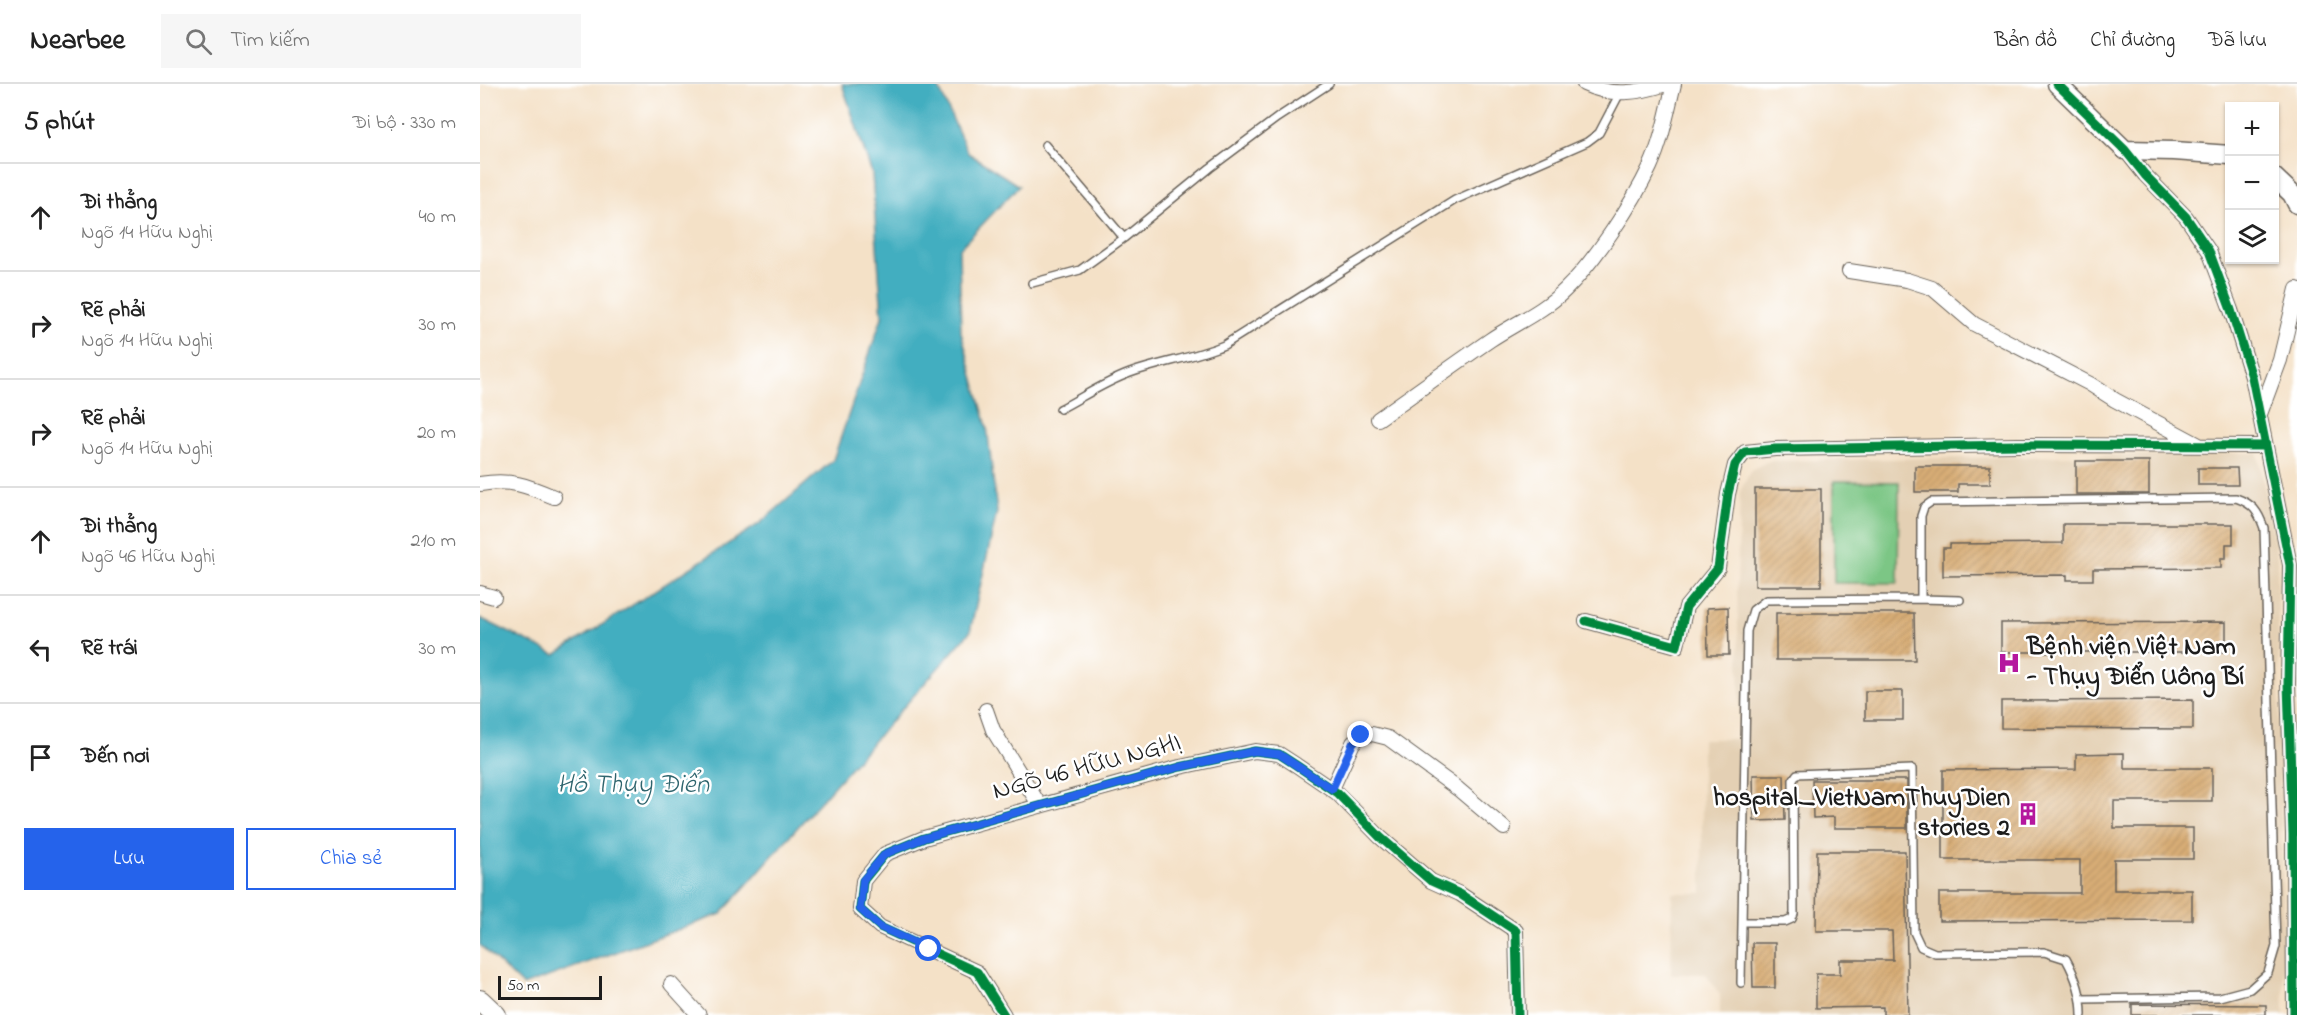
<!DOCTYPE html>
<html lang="vi">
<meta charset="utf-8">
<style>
:root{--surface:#fff;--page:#f6f6f6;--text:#222;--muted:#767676;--line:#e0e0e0;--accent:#2563eb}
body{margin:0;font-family:"Indie Flower",sans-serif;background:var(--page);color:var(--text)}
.controls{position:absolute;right:18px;top:18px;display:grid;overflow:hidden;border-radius:0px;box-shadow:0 2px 4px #0004}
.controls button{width:54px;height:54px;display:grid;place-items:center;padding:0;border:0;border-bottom:2px solid var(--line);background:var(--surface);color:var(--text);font:30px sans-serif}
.scale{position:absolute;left:18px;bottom:15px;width:104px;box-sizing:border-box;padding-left:6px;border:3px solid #1c1c1c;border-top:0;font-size:16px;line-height:21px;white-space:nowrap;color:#1c1c1c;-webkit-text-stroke:4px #fff;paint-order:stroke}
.stop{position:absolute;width:18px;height:18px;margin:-14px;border:4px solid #2563eb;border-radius:50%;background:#fff}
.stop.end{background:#2563eb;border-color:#fff;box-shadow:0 2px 6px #0008}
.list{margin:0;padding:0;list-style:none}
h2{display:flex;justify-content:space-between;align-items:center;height:78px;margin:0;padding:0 24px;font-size:26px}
h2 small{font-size:20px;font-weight:400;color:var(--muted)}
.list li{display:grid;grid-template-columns:39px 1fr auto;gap:18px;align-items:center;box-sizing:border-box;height:108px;padding:0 24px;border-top:2px solid var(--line)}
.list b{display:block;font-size:22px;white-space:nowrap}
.list p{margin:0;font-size:20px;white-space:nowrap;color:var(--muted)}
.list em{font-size:20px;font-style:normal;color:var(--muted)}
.actions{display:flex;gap:12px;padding:18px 24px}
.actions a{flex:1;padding:14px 0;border:2px solid var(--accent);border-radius:0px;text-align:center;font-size:21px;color:var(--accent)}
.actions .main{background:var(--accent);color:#fff}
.icon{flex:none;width:33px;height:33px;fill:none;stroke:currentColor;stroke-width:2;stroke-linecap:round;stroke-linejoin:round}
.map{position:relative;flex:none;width:1817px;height:931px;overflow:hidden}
header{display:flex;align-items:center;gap:36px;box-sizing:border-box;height:84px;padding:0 30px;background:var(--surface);border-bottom:2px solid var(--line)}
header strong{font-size:28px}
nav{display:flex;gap:33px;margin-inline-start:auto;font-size:21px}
.search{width:420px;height:54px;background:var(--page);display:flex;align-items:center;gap:15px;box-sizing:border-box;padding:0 21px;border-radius:0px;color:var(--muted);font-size:22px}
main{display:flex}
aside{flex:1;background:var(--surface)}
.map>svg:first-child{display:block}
.built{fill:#e4d0b4}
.garden{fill:#7bc685;stroke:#4c7150;stroke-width:1.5}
.water{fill:#42aec0;stroke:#2f656e;stroke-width:1.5}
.building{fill:url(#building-hatch)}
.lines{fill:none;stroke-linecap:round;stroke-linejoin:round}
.service-casing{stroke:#686158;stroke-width:10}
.minor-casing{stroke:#686158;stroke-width:16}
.tertiary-casing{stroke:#686158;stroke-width:21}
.secondary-casing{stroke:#686158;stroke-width:22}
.service{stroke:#fff;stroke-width:7}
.minor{stroke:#fff;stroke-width:14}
.tertiary{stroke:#fff;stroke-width:18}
.secondary{stroke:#fff;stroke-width:20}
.cycleway-casing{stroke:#fff;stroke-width:13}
.cycleway{stroke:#00873e;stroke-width:9}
.route{stroke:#2563eb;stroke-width:8}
.labels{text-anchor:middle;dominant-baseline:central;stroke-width:5;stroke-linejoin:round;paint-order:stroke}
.poi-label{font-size:26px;font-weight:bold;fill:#1c1c1c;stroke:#fff;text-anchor:start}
.street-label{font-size:26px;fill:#1c1c1c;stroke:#fff}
.water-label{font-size:27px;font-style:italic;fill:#2f656e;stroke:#fff}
</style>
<header>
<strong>Nearbee</strong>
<div class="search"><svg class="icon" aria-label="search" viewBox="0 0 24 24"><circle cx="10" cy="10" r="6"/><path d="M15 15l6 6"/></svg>Tìm kiếm</div>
<nav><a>Bản đồ</a><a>Chỉ đường</a><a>Đã lưu</a></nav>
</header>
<main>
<aside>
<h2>5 phút<small>Đi bộ · 330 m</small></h2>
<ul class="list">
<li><svg class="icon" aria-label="ahead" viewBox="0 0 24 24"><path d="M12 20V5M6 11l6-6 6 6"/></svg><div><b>Đi thẳng</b><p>Ngõ 14 Hữu Nghị</p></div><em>40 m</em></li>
<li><svg class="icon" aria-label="right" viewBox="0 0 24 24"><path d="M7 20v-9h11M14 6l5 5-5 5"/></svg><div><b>Rẽ phải</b><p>Ngõ 14 Hữu Nghị</p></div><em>30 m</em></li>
<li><svg class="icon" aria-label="right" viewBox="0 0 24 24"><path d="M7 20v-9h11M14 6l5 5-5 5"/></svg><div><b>Rẽ phải</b><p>Ngõ 14 Hữu Nghị</p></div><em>20 m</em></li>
<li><svg class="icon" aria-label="ahead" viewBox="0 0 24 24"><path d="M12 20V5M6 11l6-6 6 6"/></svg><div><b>Đi thẳng</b><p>Ngõ 46 Hữu Nghị</p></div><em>210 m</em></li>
<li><svg class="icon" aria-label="left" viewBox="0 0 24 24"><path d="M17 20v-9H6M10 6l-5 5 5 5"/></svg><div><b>Rẽ trái</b></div><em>30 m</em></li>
<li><svg class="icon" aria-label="arrive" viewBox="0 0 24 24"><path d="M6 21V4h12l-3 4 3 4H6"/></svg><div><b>Đến nơi</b></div></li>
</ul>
<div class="actions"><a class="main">Lưu</a><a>Chia sẻ</a></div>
</aside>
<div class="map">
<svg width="1817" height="931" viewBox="0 0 1817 931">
<defs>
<pattern id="building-hatch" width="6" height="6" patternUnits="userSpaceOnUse" patternTransform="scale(1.5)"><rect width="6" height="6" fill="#d8ad76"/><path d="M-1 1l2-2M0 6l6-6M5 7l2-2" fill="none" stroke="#b99466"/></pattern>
</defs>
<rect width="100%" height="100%" fill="#fff"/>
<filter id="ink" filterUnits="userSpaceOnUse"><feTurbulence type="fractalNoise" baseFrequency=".0167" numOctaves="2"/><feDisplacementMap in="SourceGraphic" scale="12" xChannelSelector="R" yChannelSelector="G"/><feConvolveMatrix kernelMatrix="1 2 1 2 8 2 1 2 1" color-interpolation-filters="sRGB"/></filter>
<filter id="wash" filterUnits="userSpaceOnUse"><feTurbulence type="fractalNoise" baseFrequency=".008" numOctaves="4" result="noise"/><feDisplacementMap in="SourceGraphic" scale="24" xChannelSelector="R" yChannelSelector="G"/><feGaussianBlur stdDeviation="1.35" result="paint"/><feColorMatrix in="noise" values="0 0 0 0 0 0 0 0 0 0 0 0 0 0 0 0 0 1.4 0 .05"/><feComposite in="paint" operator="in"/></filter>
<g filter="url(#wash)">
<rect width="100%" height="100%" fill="#f4e1c7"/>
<path class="built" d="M 1778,369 L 1797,472 L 1804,931 L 1240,931 L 1240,911 L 1226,890 L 1191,890 L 1192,809 L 1222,809 L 1222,655 L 1261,655 L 1257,503 L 1260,408 L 1271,386 L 1289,377 Z"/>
<path class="garden" d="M 1354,397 L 1419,398 L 1418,499 L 1354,499 Z"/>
<path class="water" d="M 362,0 L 457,0 L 488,69 L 539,102 L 479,165 L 481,248 L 507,343 L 517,428 L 490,548 L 241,830 L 43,902 L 0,861 L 0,534 L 75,571 L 279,440 L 353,376 L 402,233 L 392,90 Z"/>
<g id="blocks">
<path class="building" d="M 1596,377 L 1669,377 L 1669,410 L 1596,410 Z
M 1435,382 L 1510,382 L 1510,400 L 1478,400 L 1478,408 L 1435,408 Z
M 1718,384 L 1757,384 L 1758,401 L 1718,401 Z
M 1275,405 L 1341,405 L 1341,502 L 1275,502 Z
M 1583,440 L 1753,440 L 1753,460 L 1746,460 L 1746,474 L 1741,474 L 1741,484 L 1613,485 L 1613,496 L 1587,496 L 1587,491 L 1463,492 L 1463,464 L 1470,464 L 1470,460 L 1583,459 Z
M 1248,523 L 1249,571 L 1228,571 L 1227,524 Z
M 1296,529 L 1434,529 L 1435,576 L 1296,576 Z
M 1746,538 L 1746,568 L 1521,568 L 1521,539 Z
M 1385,607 L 1423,607 L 1423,636 L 1385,636 Z
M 1713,616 L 1713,645 L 1521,644 L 1521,617 Z
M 1644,669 L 1644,684 L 1732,684 L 1732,717 L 1634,717 L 1634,744 L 1713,744 L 1713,775 L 1634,775 L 1634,806 L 1712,806 L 1712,836 L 1459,837 L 1459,809 L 1600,809 L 1600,776 L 1463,776 L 1463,686 L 1596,685 L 1596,670 Z
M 1273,691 L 1304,691 L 1305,736 L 1274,737 Z
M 1332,696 L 1427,696 L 1427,744 L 1354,744 L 1354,733 L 1333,734 Z
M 1337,767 L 1425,767 L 1428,931 L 1403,931 L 1403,923 L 1336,924 L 1336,890 L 1360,890 L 1360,876 L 1413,876 L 1412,847 L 1336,847 Z
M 1272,859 L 1295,859 L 1295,904 L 1273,904 Z
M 1652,920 L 1786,921 L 1786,931 L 1652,931 Z"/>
</g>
</g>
<g filter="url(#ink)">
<use href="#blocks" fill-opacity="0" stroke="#686158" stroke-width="1.5"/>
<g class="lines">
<g class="service-casing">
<path id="service" d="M 565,61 L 644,154
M 552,199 L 600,186 L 644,154 L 730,84 L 797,34 L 849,0
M 580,325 C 603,313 625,298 650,289 C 681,278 713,274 744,261 L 975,116 L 1107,58 L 1119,49 L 1140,9
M 1480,516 L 1441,515 L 1441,432 L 1444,423 L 1451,418 L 1756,414 C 1773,420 1778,427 1784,444 L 1796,862 L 1788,889 L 1770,905 L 1740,913 L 1602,915
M 1262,838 L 1305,838 L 1312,835 L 1314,830 L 1313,696 L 1317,690 L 1432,685 L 1434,848 L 1441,863 L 1455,869 L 1564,868 L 1586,875 C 1596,893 1602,910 1602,931
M 1261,899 L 1267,547 L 1273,526 L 1286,516 L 1441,515"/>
</g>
<g class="minor-casing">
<path id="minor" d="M 1104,0 C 1131,13 1159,9 1186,0
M 1645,66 L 1665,91 L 1706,133 L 1729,167 L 1751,226 L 1772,293 L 1810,481 L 1808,600 L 1813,750 L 1814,931
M 1369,187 L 1427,196 L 1452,204 L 1494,240 L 1610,300 L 1635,316 L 1719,361
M 1780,330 L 1800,276 L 1817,205
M 898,335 C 935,309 972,282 1010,256 C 1034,240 1064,227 1085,206 C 1114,178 1153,119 1170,83 C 1182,57 1187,28 1194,0
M 0,400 C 30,395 46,401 74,413
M 0,509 L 14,513
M 1106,537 L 1197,562 L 1206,523 L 1238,484 L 1248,410 L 1255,381 L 1265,368 L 1295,365 L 1538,361 L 1785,362
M 506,626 L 513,646 L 560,722
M 852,705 L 873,659 L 881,651 L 892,650 L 908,654 L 978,705 L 1024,744
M 191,900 L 219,931
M 524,931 L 497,888 L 400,843 L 380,825 L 383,797 L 405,770 L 444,754 L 700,683 L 775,667 L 799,670 L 816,681 L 857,709 L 900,753 L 951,797 L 980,810 L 1036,847 L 1038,931"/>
</g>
<g class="tertiary-casing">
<path id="tertiary" d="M 1577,0 L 1645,66 L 1694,67 L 1750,71
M 1794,93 L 1812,110 L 1817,120"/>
</g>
<g class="secondary-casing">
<path id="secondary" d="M 0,916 L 16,931"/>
</g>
<use href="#service" class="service"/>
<use href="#minor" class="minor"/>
<use href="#tertiary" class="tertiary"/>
<use href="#secondary" class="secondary"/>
<g class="cycleway-casing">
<path id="cycleway" d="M 1577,0 L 1645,66 L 1665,91 L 1706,133 L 1729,167 L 1751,226 L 1772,293 L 1810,481 L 1808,600 L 1813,750 L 1814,931
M 1106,537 L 1197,562 L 1206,523 L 1238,484 L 1248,410 L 1255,381 L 1265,368 L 1295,365 L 1538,361 L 1785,362
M 524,931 L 497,888 L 400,843 L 380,825 L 383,797 L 405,770 L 444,754 L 700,683 L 775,667 L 799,670 L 816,681 L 857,709 L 900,753 L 951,797 L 980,810 L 1036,847 L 1038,931"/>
</g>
<use href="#cycleway" class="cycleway"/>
</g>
</g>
<g class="lines" filter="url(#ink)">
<path class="route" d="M 449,865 L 400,843 L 380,825 L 383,796 L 405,770 L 444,754 L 700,683 L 775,667 L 799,670 L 852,705 L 873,659 L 881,651"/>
</g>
<defs>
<g id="hospital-bare" transform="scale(1.8)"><path d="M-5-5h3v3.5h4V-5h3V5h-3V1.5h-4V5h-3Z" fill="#b5179e" stroke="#fff" stroke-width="2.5" paint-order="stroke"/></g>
<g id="building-bare" transform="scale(1.8)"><path d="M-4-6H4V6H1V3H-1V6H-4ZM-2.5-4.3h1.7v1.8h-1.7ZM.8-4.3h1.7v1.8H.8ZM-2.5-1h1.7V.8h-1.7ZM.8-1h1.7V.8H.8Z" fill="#b5179e" stroke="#fff" stroke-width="2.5" paint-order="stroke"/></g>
</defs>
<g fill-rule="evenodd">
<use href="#hospital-bare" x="1529" y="579"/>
<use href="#building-bare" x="1548" y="730"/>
</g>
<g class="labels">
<g class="poi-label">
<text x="1547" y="564">Bệnh viện Việt Nam<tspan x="1547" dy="30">- Thụy Điển Uông Bí</tspan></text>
<text x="1530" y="715" text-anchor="end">hospital_VietNamThuyDien<tspan x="1530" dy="30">stories 2</tspan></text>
</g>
<g class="street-label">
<text transform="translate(607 684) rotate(-15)">NGÕ 46 HỮU NGHỊ</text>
</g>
<g class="water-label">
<text x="153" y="701">Hồ Thụy Điển</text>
</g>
</g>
</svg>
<div class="controls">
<button>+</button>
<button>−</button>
<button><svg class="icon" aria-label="layers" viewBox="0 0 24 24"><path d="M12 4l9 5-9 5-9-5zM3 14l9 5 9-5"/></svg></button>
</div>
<div class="scale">50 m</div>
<div class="stop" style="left:449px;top:865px"></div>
<div class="stop end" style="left:881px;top:651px"></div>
</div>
</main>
